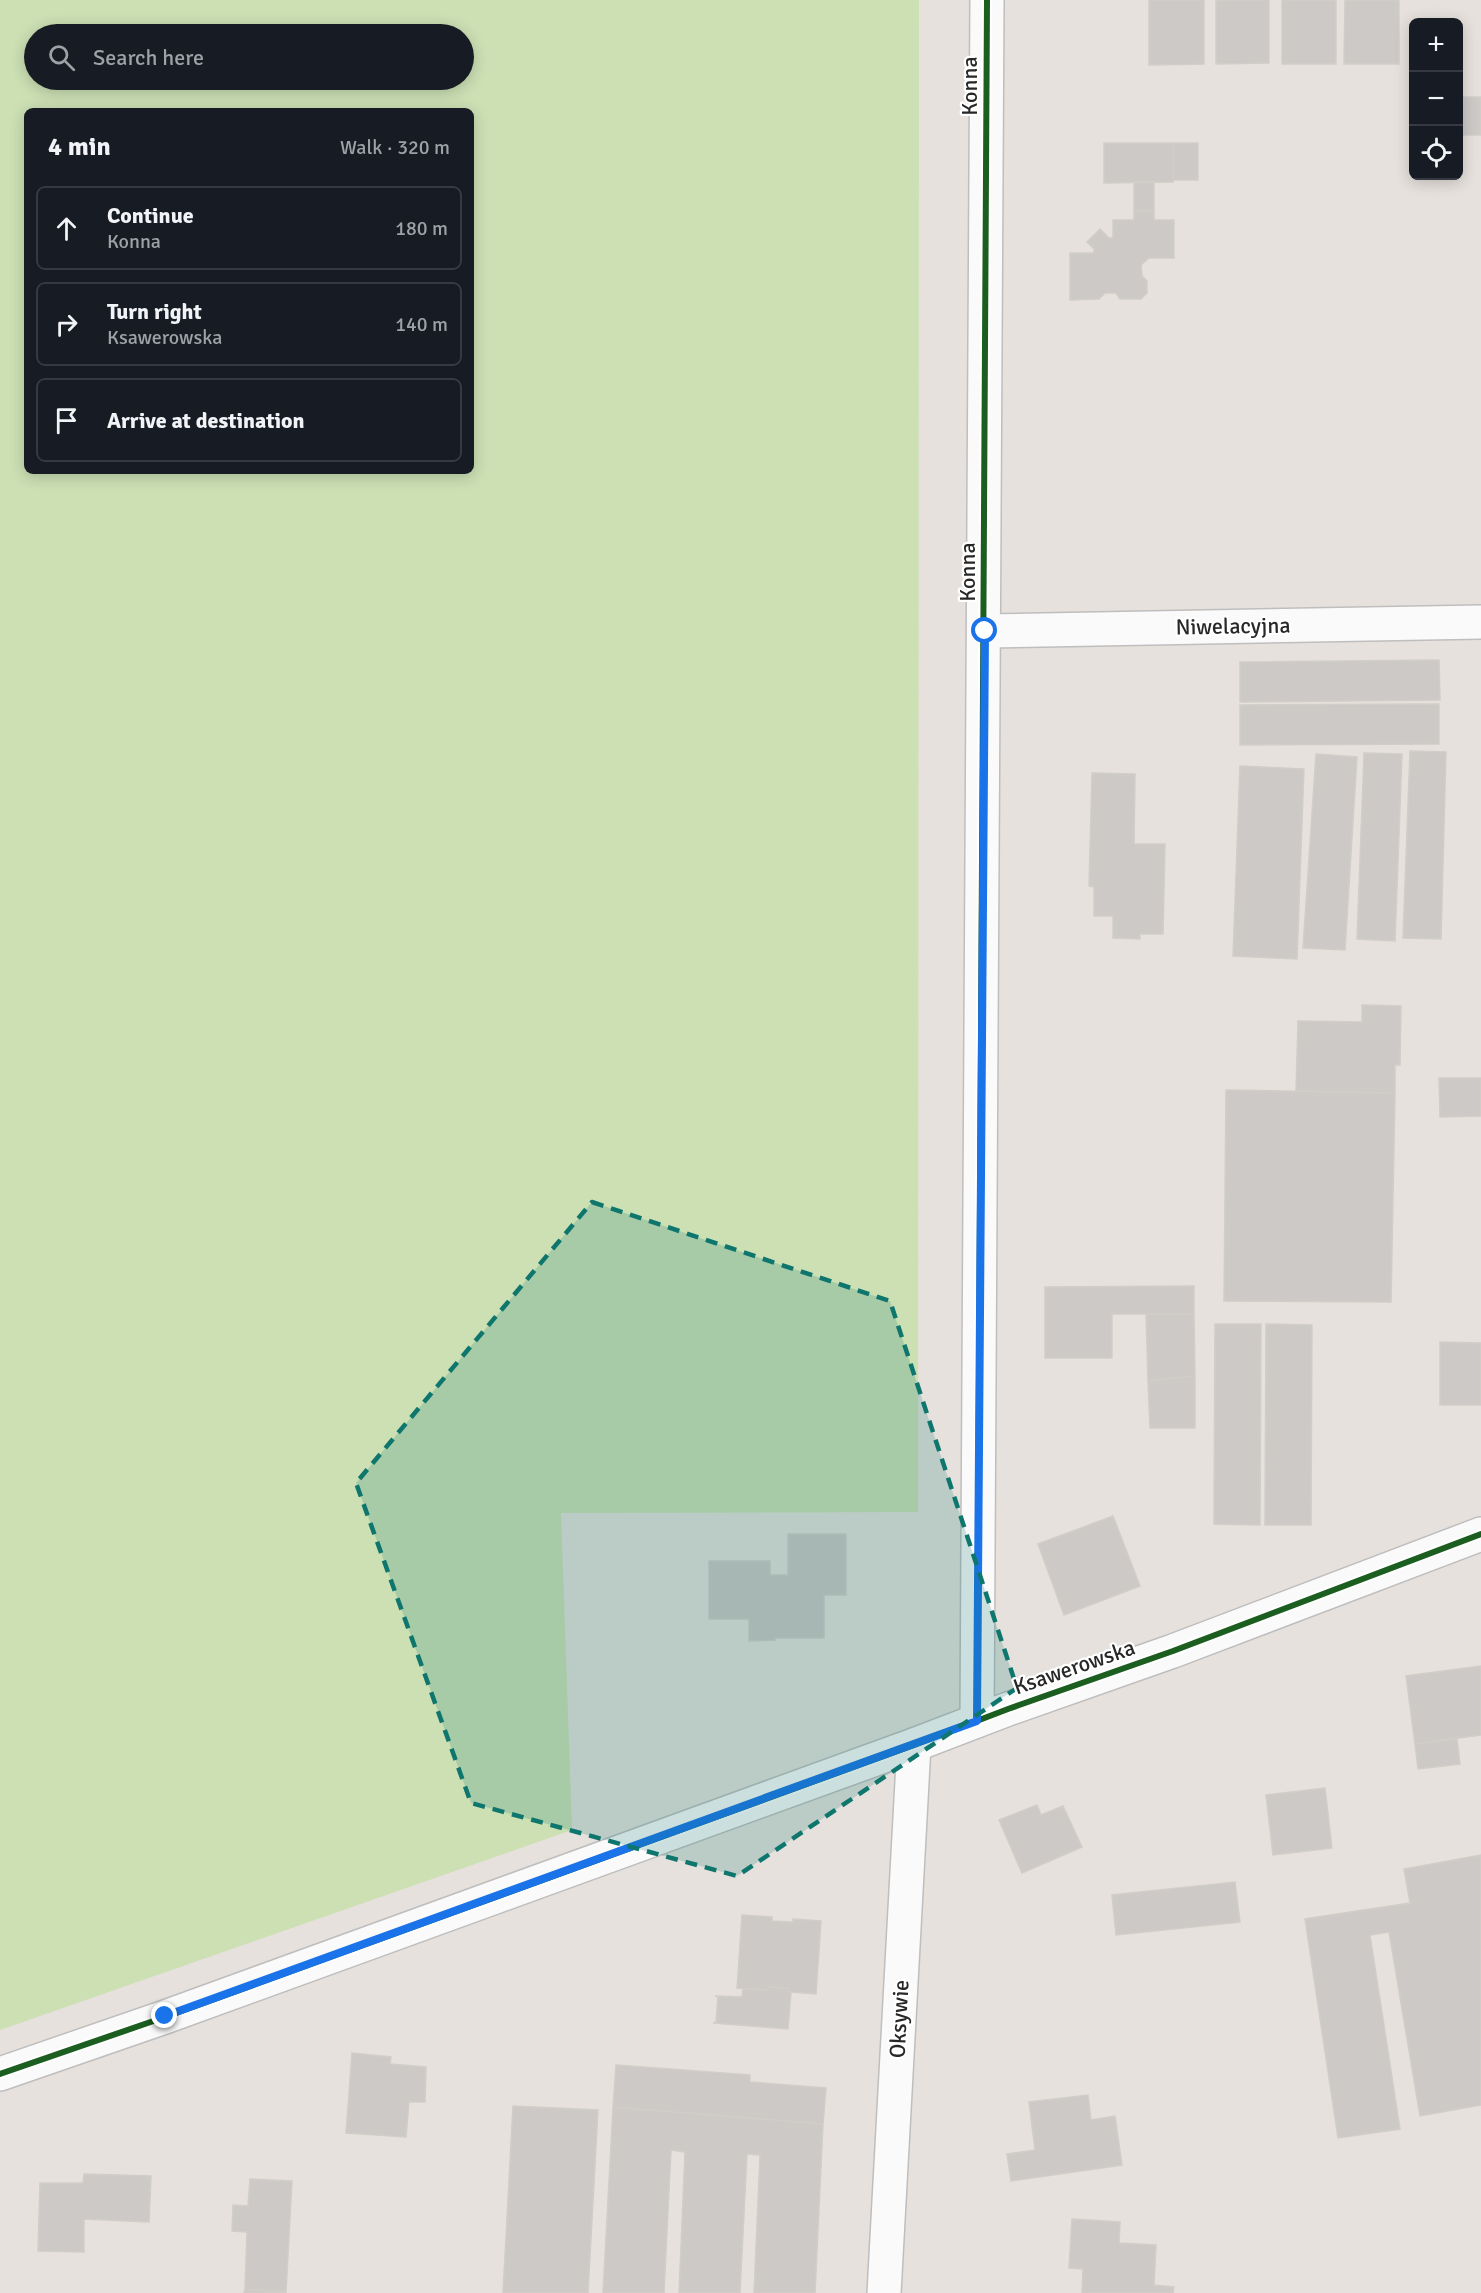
<!DOCTYPE html>
<meta charset="utf-8">
<style>
:root{--surface:#171b24;--page:#20242c;--text:#f1f3f6;--muted:#9ea1a6;--line:#363941}
body{margin:0;font-family:Signika,sans-serif;background:var(--page);color:var(--text)}
.controls{position:absolute;right:18px;top:18px;display:grid;overflow:hidden;border-radius:9px;box-shadow:0 3px 15px #0003}
.controls button{width:54px;height:54px;display:grid;place-items:center;padding:0;border:0;border-bottom:2px solid var(--line);background:var(--surface);color:var(--text);font:30px sans-serif}
.stop{position:absolute;width:18px;height:18px;margin:-14px;border:4px solid #1a73e8;border-radius:50%;background:#fff}
.stop.end{background:#1a73e8;border-color:#fff;box-shadow:0 2px 6px #0008}
.list{margin:0;padding:0;list-style:none}
h2{display:flex;justify-content:space-between;align-items:center;height:78px;margin:0;padding:0 24px;font-size:26px}
h2 small{font-size:20px;font-weight:400;color:var(--muted)}
.list li{display:grid;grid-template-columns:39px 1fr auto;gap:18px;align-items:center;box-sizing:border-box;height:84px;margin:0 12px 12px;padding:0 12px;border:2px solid var(--line);border-radius:9px}
.list b{display:block;font-size:22px;white-space:nowrap}
.list p{margin:0;font-size:20px;white-space:nowrap;color:var(--muted)}
.list em{font-size:20px;font-style:normal;color:var(--muted)}
.icon{flex:none;width:33px;height:33px;fill:none;stroke:currentColor;stroke-width:2;stroke-linecap:round;stroke-linejoin:round}
.map{position:relative;flex:none;width:1481px;height:2293px;overflow:hidden}
.search{position:absolute;background:var(--surface);box-shadow:0 3px 15px #0003;left:24px;top:24px;width:450px;height:66px;display:flex;align-items:center;gap:15px;box-sizing:border-box;padding:0 21px;border-radius:33px;color:var(--muted);font-size:22px}
.panel{position:absolute;background:var(--surface);box-shadow:0 3px 15px #0003;left:24px;top:108px;width:450px;height:366px;border-radius:9px}
.map>svg:first-child{display:block}
.green{fill:#cce0b4;fill-rule:evenodd}
.building{fill:#cdc9c6;stroke:#d1cdc8;stroke-width:1.5}
.lines{fill:none;stroke-linecap:round;stroke-linejoin:round}
.street-casing{stroke:#bfbebe;stroke-width:36}
.secondary-casing{stroke:#bfbebe;stroke-width:36}
.street{stroke:#fbfafa;stroke-width:33}
.secondary{stroke:#fbfafa;stroke-width:33}
.cycleway-casing{stroke:#fff;stroke-width:10}
.cycleway{stroke:#1b5e20;stroke-width:6}
.route{stroke:#1a73e8;stroke-width:8}
.marked{fill:#0f766e;fill-opacity:0.2;stroke:#0f766e;stroke-width:4.5;stroke-dasharray:12 8;stroke-linejoin:round}
.labels{text-anchor:middle;dominant-baseline:central;stroke-width:4.5;stroke-linejoin:round;paint-order:stroke}
.street-label{font-size:22px;fill:#272727;stroke:#fff}
</style>
<div class="map">
<svg width="1481" height="2293" viewBox="0 0 1481 2293">
<rect width="100%" height="100%" fill="#e6e1dc"/>
<path class="green" d="M 0,0 L 919,0 L 918,1512 L 561,1513 L 572,1830 L 0,2030 ZM 34,34 L 464,34 L 464,80 L 34,80 ZM 27,111 L 471,111 L 471,471 L 27,471 Z"/>
<path class="building" d="M 1149,0 L 1204,0 L 1204,64 L 1149,65 Z
M 1216,0 L 1269,0 L 1269,63 L 1216,64 Z
M 1282,0 L 1336,0 L 1336,64 L 1282,64 Z
M 1345,0 L 1399,0 L 1399,64 L 1344,64 Z
M 1458,97 L 1481,97 L 1481,135 L 1458,135 Z
M 1104,143 L 1173,143 L 1173,182 L 1104,183 Z
M 1173,143 L 1198,143 L 1198,180 L 1173,180 Z
M 1134,182 L 1154,182 L 1154,211 L 1134,211 Z
M 1134,211 L 1154,211 L 1154,220 L 1174,220 L 1174,258 L 1149,258 L 1141,265 L 1142,276 L 1147,281 L 1147,293 L 1141,299 L 1120,299 L 1116,293 L 1105,293 L 1099,299 L 1070,300 L 1070,253 L 1094,253 L 1094,249 L 1087,242 L 1100,229 L 1109,238 L 1113,238 L 1113,220 L 1134,220 Z
M 1439,660 L 1440,700 L 1240,702 L 1240,662 Z
M 1439,704 L 1439,744 L 1240,745 L 1240,705 Z
M 1410,751 L 1446,752 L 1441,939 L 1403,938 Z
M 1364,753 L 1402,754 L 1395,941 L 1357,939 Z
M 1316,754 L 1357,757 L 1345,950 L 1303,948 Z
M 1240,766 L 1304,769 L 1297,959 L 1233,956 Z
M 1092,773 L 1135,774 L 1134,844 L 1165,844 L 1163,934 L 1140,934 L 1140,939 L 1113,938 L 1113,916 L 1094,916 L 1094,887 L 1089,886 Z
M 1362,1005 L 1401,1006 L 1400,1065 L 1395,1065 L 1395,1093 L 1296,1091 L 1298,1021 L 1362,1022 Z
M 1439,1078 L 1481,1078 L 1481,1116 L 1440,1117 Z
M 1226,1090 L 1395,1093 L 1391,1302 L 1224,1301 Z
M 1194,1286 L 1194,1314 L 1112,1314 L 1112,1358 L 1045,1358 L 1045,1287 Z
M 1146,1314 L 1194,1314 L 1195,1376 L 1148,1381 Z
M 1215,1324 L 1261,1324 L 1260,1525 L 1214,1524 Z
M 1266,1324 L 1312,1325 L 1311,1525 L 1265,1525 Z
M 1440,1342 L 1481,1343 L 1481,1405 L 1440,1405 Z
M 1195,1376 L 1195,1428 L 1150,1428 L 1148,1381 Z
M 1113,1516 L 1140,1586 L 1064,1615 L 1038,1544 Z
M 788,1534 L 846,1534 L 846,1595 L 824,1595 L 824,1638 L 775,1638 L 775,1640 L 749,1641 L 749,1619 L 709,1619 L 709,1561 L 770,1561 L 770,1575 L 788,1575 Z
M 1481,1666 L 1481,1735 L 1415,1744 L 1406,1676 Z
M 1457,1739 L 1460,1764 L 1418,1769 L 1415,1744 Z
M 1325,1788 L 1332,1848 L 1273,1855 L 1266,1795 Z
M 1037,1805 L 1041,1815 L 1063,1806 L 1082,1847 L 1022,1873 L 999,1820 Z
M 1481,1855 L 1481,2105 L 1420,2116 L 1389,1932 L 1370,1935 L 1400,2129 L 1338,2138 L 1305,1919 L 1410,1903 L 1404,1869 Z
M 1235,1882 L 1240,1922 L 1116,1935 L 1112,1895 Z
M 742,1915 L 772,1917 L 772,1921 L 793,1922 L 793,1919 L 821,1921 L 816,1994 L 791,1992 L 788,1992 L 788,1988 L 768,1987 L 767,1990 L 737,1988 Z
M 768,1987 L 788,1988 L 788,1992 L 791,1992 L 788,2029 L 713,2023 L 716,2022 L 718,1997 L 715,1996 L 742,1997 L 743,1989 L 767,1990 Z
M 352,2053 L 391,2057 L 390,2064 L 426,2067 L 425,2102 L 409,2102 L 406,2137 L 346,2133 Z
M 616,2065 L 750,2075 L 750,2082 L 826,2088 L 823,2124 L 613,2107 Z
M 1088,2095 L 1091,2120 L 1115,2116 L 1122,2165 L 1011,2181 L 1007,2154 L 1035,2150 L 1029,2102 Z
M 513,2106 L 598,2110 L 588,2293 L 503,2293 Z
M 613,2107 L 823,2124 L 815,2293 L 754,2293 L 760,2155 L 747,2154 L 740,2293 L 679,2293 L 685,2152 L 671,2150 L 664,2293 L 603,2293 Z
M 84,2174 L 151,2176 L 149,2222 L 84,2219 L 84,2252 L 38,2251 L 40,2183 L 83,2183 Z
M 250,2179 L 292,2181 L 286,2292 L 245,2289 L 247,2232 L 232,2231 L 233,2205 L 248,2206 Z
M 1072,2219 L 1120,2222 L 1119,2243 L 1156,2245 L 1154,2285 L 1174,2287 L 1173,2293 L 1082,2293 L 1083,2269 L 1069,2268 Z
M 245,2289 L 286,2292 L 286,2293 L 244,2293 Z"/>
<g class="lines">
<g class="street-casing">
<path id="street" d="M 985,631 L 1481,622
M 884,2293 L 914,1745"/>
</g>
<g class="secondary-casing">
<path id="secondary" d="M 977,1721 L 987,0
M 0,2074 L 165,2017 L 914,1745 L 1008,1709 L 1173,1651 L 1481,1534"/>
</g>
<use href="#street" class="street"/>
<use href="#secondary" class="secondary"/>
<g class="cycleway-casing">
<path id="cycleway" d="M 977,1721 L 987,0
M 0,2074 L 165,2017 L 914,1745 L 1008,1709 L 1173,1651 L 1481,1534"/>
</g>
<use href="#cycleway" class="cycleway"/>
</g>
<g class="lines">
<path class="route" d="M 165,2016 L 977,1721 L 985,631"/>
</g>
<path class="marked" d="M 592,1202 L 890,1301 L 1017,1688 L 737,1876 L 471,1803 L 356,1483 Z"/>
<g class="labels">
<g class="street-label">
<text transform="translate(969 86) rotate(-90)">Konna</text>
<text transform="translate(967 572) rotate(-90)">Konna</text>
<text transform="translate(1233 626) rotate(-1)">Niwelacyjna</text>
<text transform="translate(1074 1667) rotate(-19)">Ksawerowska</text>
<text transform="translate(899 2019) rotate(-87)">Oksywie</text>
</g>
</g>
</svg>
<div class="controls">
<button>+</button>
<button>−</button>
<button><svg class="icon" aria-label="locate" viewBox="0 0 24 24"><circle cx="12" cy="12" r="6"/><path d="M12 2v4M12 18v4M2 12h4M18 12h4"/></svg></button>
</div>
<div class="stop" style="left:985px;top:631px"></div>
<div class="stop end" style="left:165px;top:2016px"></div>
<div class="search"><svg class="icon" aria-label="search" viewBox="0 0 24 24"><circle cx="10" cy="10" r="6"/><path d="M15 15l6 6"/></svg>Search here</div>
<section class="panel">
<h2>4 min<small>Walk · 320 m</small></h2>
<ul class="list">
<li><svg class="icon" aria-label="ahead" viewBox="0 0 24 24"><path d="M12 20V5M6 11l6-6 6 6"/></svg><div><b>Continue</b><p>Konna</p></div><em>180 m</em></li>
<li><svg class="icon" aria-label="right" viewBox="0 0 24 24"><path d="M7 20v-9h11M14 6l5 5-5 5"/></svg><div><b>Turn right</b><p>Ksawerowska</p></div><em>140 m</em></li>
<li><svg class="icon" aria-label="arrive" viewBox="0 0 24 24"><path d="M6 21V4h12l-3 4 3 4H6"/></svg><div><b>Arrive at destination</b></div></li>
</ul>
</section>
</div>
